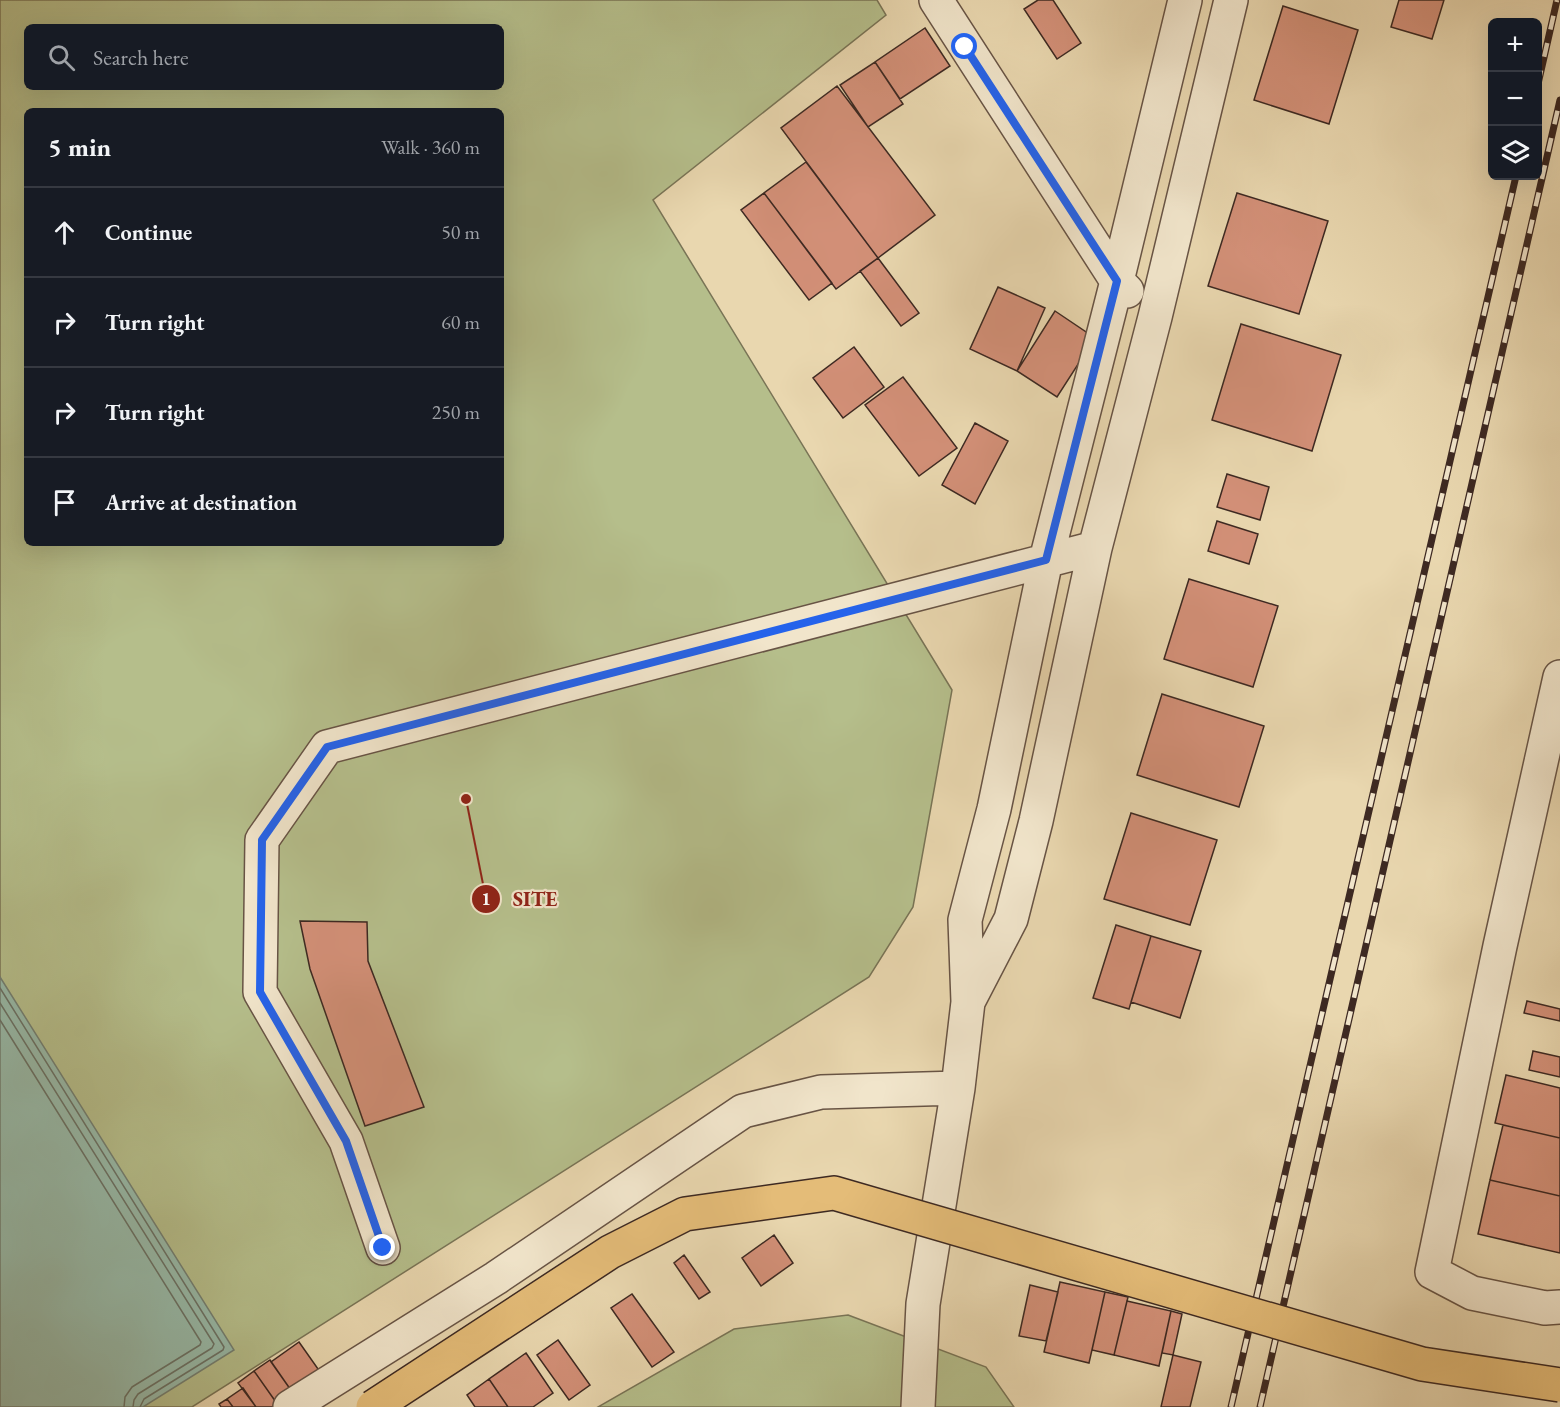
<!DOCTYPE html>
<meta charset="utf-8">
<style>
:root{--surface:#171b24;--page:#20242c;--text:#f1f3f6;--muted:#9ea1a6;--line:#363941}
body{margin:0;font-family:"EB Garamond",serif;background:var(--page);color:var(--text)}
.controls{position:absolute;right:18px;top:18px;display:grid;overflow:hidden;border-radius:9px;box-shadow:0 6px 24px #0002}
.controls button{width:54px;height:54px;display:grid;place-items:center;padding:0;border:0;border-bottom:2px solid var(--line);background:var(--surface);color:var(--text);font:30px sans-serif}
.stop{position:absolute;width:18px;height:18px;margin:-14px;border:4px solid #2563eb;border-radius:50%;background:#fff}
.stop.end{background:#2563eb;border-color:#fff;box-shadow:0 2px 6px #0008}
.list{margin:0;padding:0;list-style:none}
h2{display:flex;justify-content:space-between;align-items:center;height:78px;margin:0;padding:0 24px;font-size:26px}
h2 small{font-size:20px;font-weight:400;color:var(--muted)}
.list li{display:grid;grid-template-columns:39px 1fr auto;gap:18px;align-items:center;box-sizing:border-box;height:90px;padding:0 24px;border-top:2px solid var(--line)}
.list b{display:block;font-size:22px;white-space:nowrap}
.list em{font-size:20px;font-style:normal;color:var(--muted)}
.icon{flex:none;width:33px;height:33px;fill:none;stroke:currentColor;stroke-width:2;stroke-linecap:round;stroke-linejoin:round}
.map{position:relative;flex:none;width:1560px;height:1407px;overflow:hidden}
.search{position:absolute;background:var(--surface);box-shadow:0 6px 24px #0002;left:24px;top:24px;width:480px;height:66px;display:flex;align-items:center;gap:15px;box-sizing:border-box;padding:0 21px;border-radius:9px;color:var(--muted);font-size:22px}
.panel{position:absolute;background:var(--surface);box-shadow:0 6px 24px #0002;left:24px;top:108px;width:480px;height:438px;border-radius:9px}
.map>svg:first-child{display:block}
.green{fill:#b5be8b;stroke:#797456;stroke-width:1.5;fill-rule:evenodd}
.water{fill:#97baa9;stroke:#738073;stroke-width:1.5}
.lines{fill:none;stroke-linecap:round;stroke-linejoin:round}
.shore{stroke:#6a7266;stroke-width:1.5}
.building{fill:#d39078;stroke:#3d2922;stroke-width:1.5}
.minor-casing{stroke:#685445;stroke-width:36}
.minor{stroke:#f1e5cb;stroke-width:33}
.rail-casing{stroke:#3d2922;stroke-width:7}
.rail{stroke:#f1e5cb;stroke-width:4.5;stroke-dasharray:14;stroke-linecap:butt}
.major-bridge-casing{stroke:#3d2922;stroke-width:36;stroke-linecap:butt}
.major-bridge{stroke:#e4bc78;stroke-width:33}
.route{stroke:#2563eb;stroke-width:8}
.leader{fill:none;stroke:#8f2418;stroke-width:2}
.callout-dot{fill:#8f2418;stroke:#f1e5cb;stroke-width:2}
.mark-label{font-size:18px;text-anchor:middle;font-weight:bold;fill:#fff}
.callout-label{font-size:21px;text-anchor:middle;font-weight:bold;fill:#8f2418;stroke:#f1e5cb;stroke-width:4.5;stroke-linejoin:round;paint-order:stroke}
</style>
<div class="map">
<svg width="1560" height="1407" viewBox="0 0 1560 1407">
<rect width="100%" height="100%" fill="#e9d7af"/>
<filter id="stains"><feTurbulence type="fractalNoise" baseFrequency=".00333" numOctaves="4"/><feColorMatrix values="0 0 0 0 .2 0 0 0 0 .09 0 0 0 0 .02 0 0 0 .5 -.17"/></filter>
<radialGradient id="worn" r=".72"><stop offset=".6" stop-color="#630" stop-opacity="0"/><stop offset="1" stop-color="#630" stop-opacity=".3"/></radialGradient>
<path class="green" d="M 0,0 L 877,0 L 886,15 L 653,200 L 952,690 L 913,907 L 869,977 L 192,1407 L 0,1407 ZM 27,27 L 501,27 L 501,87 L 27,87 ZM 27,111 L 501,111 L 501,543 L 27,543 Z
M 848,1315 L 986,1367 L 1014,1407 L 598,1407 L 734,1329 Z"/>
<path class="water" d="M 0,977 L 234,1350 L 143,1407 L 0,1407 Z"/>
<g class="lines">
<path class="shore" d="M 0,988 L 224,1347 L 223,1350 L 144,1399 L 140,1407
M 0,1003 L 214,1344 L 212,1348 L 138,1394 L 134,1400 L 133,1407
M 0,1020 L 201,1342 L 200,1345 L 132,1387 L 125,1397 L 124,1407"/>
</g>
<path class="building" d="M 1038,0 L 1053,0 L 1081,43 L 1057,59 L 1024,9 Z
M 1399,0 L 1444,0 L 1432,39 L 1391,27 Z
M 1283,6 L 1358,30 L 1329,124 L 1254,100 Z
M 925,28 L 950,66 L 900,99 L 875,62 Z
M 875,62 L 903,104 L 868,127 L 840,85 Z
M 837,86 L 935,215 L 878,258 L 781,128 Z
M 806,162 L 878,258 L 836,289 L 764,193 Z
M 764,193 L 832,283 L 809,300 L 741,210 Z
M 1237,193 L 1328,221 L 1299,314 L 1208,286 Z
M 878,258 L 919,313 L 901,326 L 860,271 Z
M 998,287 L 1045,308 L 1017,371 L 970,349 Z
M 1055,311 L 1095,338 L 1057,397 L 1017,371 Z
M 1241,324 L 1341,355 L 1312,451 L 1212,420 Z
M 854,347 L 884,387 L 843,418 L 813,378 Z
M 903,377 L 957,448 L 919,476 L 865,405 Z
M 975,423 L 1008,441 L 975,504 L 942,485 Z
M 1227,474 L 1269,487 L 1260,520 L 1217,507 Z
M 1217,521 L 1258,534 L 1249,564 L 1208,551 Z
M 1189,579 L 1278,606 L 1253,687 L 1164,659 Z
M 1162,694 L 1264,726 L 1239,807 L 1137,775 Z
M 1131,813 L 1217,840 L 1190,925 L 1104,899 Z
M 300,921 L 367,922 L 368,961 L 424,1107 L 365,1126 L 310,969 Z
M 1116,925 L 1151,936 L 1129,1009 L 1093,998 Z
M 1151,936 L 1201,951 L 1180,1018 L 1131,1002 Z
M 1527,1001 L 1560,1009 L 1560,1021 L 1524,1013 Z
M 1533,1051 L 1560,1057 L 1560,1077 L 1529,1070 Z
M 1506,1075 L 1560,1088 L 1560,1138 L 1495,1123 Z
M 1503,1125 L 1560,1138 L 1560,1196 L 1490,1180 Z
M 1490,1180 L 1560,1196 L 1560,1253 L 1478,1234 Z
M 774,1235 L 793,1263 L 761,1286 L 742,1258 Z
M 684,1255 L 710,1292 L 699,1299 L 674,1263 Z
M 1060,1282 L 1105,1292 L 1089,1363 L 1044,1352 Z
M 1030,1285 L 1058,1292 L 1046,1341 L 1019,1336 Z
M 1105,1292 L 1128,1297 L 1114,1355 L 1092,1350 Z
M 632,1294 L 674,1352 L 652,1367 L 611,1308 Z
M 1127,1301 L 1171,1311 L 1159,1366 L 1114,1355 Z
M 1171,1311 L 1182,1314 L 1173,1355 L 1162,1353 Z
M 558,1340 L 590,1385 L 569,1400 L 537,1355 Z
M 299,1342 L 323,1376 L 295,1396 L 271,1362 Z
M 526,1353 L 553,1393 L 533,1407 L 508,1407 L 489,1379 Z
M 1173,1355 L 1201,1362 L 1190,1407 L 1161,1407 Z
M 270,1360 L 295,1396 L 278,1405 L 254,1371 Z
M 254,1371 L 278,1405 L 275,1407 L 256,1407 L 238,1383 Z
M 489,1379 L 508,1407 L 475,1407 L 467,1395 Z
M 243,1388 L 256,1407 L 233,1407 L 227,1399 Z
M 227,1399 L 233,1407 L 221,1407 L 219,1404 Z"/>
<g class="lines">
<g class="minor-casing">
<path id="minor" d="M 936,0 L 1117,281 L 1127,291
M 1560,677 L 1500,946 L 1432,1272 L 1472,1293 L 1545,1308 L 1560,1307
M 969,1000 L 1011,919 L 1036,821 L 1095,548 L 1155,317 L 1231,0
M 383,1248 L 346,1141 L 260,992 L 262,840 L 327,747 L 1095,548
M 290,1407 L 496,1278 L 743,1111 L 821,1092 L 958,1088
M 918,1407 L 923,1304 L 958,1088 L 968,1002 L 965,920 L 994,809 L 1046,560 L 1117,281 L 1185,0"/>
</g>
<use href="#minor" class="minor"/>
<g class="rail-casing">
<path id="rail" d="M 1538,84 L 1557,0
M 1231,1407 L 1516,176
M 1260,1407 L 1560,100"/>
</g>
<use href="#rail" class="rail"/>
<g class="major-bridge-casing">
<path id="major-bridge" d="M 373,1407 L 610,1252 L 685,1214 L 834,1193 L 1422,1364 L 1560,1385"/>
</g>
<use href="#major-bridge" class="major-bridge"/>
</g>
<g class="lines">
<path class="route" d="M 383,1248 L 346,1141 L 260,992 L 262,840 L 327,747 L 1046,560 L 1117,281 L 965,47"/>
</g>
<path class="leader" d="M466 799L486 899"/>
<g class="callout-dot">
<circle cx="466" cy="799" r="6"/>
<circle cx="486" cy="899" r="15"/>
</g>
<g class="mark-label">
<text x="486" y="905">1</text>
</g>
<g class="callout-label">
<text x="535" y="906">SITE</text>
</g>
<rect width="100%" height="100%" filter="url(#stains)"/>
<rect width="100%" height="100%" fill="url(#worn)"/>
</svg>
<div class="controls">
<button>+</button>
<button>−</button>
<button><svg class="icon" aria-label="layers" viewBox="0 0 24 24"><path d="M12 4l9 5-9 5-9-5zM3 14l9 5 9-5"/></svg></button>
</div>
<div class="stop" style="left:965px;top:47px"></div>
<div class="stop end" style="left:383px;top:1248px"></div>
<div class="search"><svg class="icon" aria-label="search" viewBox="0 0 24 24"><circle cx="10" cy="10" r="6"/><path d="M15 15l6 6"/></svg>Search here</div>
<section class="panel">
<h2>5 min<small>Walk · 360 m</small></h2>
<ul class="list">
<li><svg class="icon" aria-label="ahead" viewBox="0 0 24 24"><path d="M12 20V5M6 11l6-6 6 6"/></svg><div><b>Continue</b></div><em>50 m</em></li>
<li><svg class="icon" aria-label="right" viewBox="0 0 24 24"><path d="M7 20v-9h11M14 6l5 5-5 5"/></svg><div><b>Turn right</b></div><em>60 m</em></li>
<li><svg class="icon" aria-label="right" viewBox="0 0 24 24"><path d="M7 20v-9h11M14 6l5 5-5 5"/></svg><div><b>Turn right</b></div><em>250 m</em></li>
<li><svg class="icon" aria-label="arrive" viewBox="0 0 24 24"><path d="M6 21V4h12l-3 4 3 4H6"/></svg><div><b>Arrive at destination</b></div></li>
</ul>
</section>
</div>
